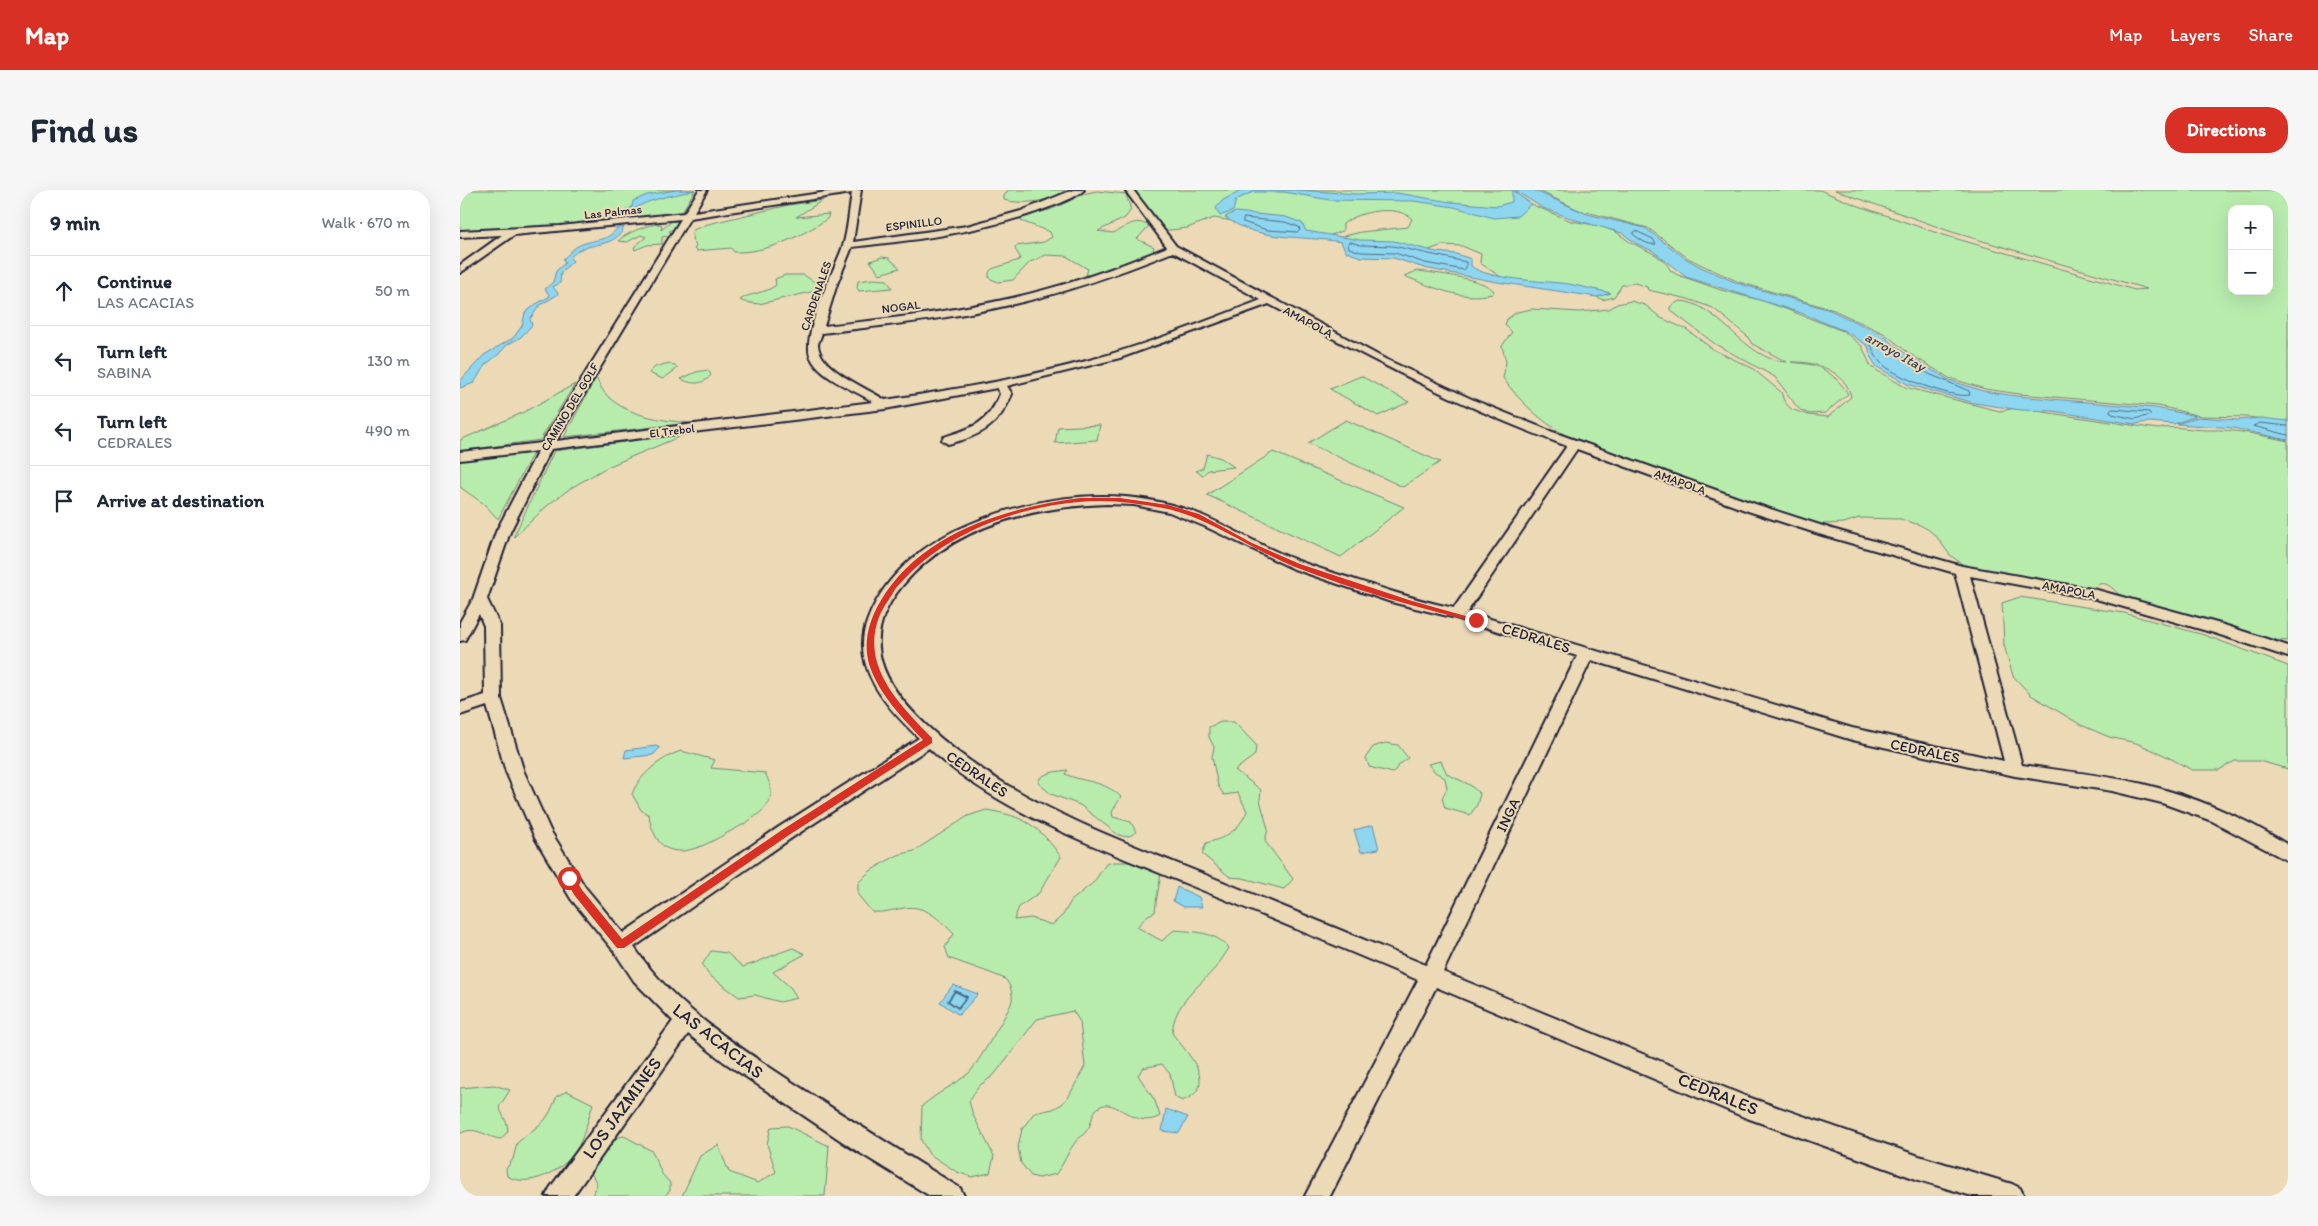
<!DOCTYPE html>
<meta charset="utf-8">
<style>
:root{--surface:#fff;--page:#f6f6f7;--text:#1f2937;--muted:#747a83;--line:#e0e1e3;--accent:#d93025}
body{margin:0;font-family:Itim,sans-serif;background:var(--page);color:var(--text)}
.controls{position:absolute;right:15px;top:15px;display:grid;overflow:hidden;border-radius:10px;box-shadow:0 5px 20px #0002}
.controls button{width:45px;height:45px;display:grid;place-items:center;padding:0;border:0;border-bottom:1px solid var(--line);background:var(--surface);color:var(--text);font:25px sans-serif}
.stop{position:absolute;width:15px;height:15px;margin:-11px;border:4px solid #d93025;border-radius:50%;background:#fff}
.stop.end{background:#d93025;border-color:#fff;box-shadow:0 1px 5px #0008}
.list{margin:0;padding:0;list-style:none}
h2{display:flex;justify-content:space-between;align-items:center;height:65px;margin:0;padding:0 20px;font-size:21px}
h2 small{font-size:16px;font-weight:400;color:var(--muted)}
.list li{display:grid;grid-template-columns:32px 1fr auto;gap:15px;align-items:center;box-sizing:border-box;height:70px;padding:0 20px;border-top:1px solid var(--line)}
.list b{display:block;font-size:19px;white-space:nowrap}
.list p{margin:0;font-size:16px;white-space:nowrap;color:var(--muted)}
.list em{font-size:16px;font-style:normal;color:var(--muted)}
.icon{flex:none;width:28px;height:28px;fill:none;stroke:currentColor;stroke-width:2;stroke-linecap:round;stroke-linejoin:round}
.map{position:relative;flex:none;width:1828px;height:1006px;overflow:hidden;border-radius:20px}
header{display:flex;align-items:center;gap:30px;box-sizing:border-box;height:70px;padding:0 25px;background:var(--accent);color:#fff}
header strong{font-size:24px}
nav{display:flex;gap:28px;margin-inline-start:auto;font-size:18px}
.intro{display:flex;align-items:center;justify-content:space-between;box-sizing:border-box;height:120px;padding:0 30px}
h1{margin:0;font-size:35px}
.button{padding:12px 22px;border-radius:20px;background:var(--accent);color:#fff;font-size:18px;font-weight:700}
main{display:flex;gap:30px;padding:0 30px}
aside{flex:1;background:var(--surface);border-radius:20px;box-shadow:0 5px 20px #0002}
.map>svg:first-child{display:block}
.green{fill:#b8ecad;stroke:#6d8774;fill-rule:evenodd}
.water{fill:#8ed6f0;stroke:#638ea8}
.lines{fill:none;stroke-linecap:round;stroke-linejoin:round}
.shore-far1{stroke:#4d6a83;stroke-width:1}
.shore{stroke:#4d6a83;stroke-width:2}
.minor-casing{stroke:#22223b;stroke-width:4}
.minor{fill:#ecdab7;fill-rule:evenodd}
.route{fill:#d93025}
.labels{text-anchor:middle;dominant-baseline:central;stroke-width:4;stroke-linejoin:round;paint-order:stroke}
.far-street-label{font-size:12px;fill:#22223b;stroke:#ecdab7}
.far-water-label{font-size:14px;font-style:italic;fill:#38465f;stroke:#ecdab7}
.street-label{font-size:15px;fill:#22223b;stroke:#ecdab7}
.near-street-label{font-size:18px;fill:#22223b;stroke:#ecdab7}
</style>
<header>
<strong>Map</strong>
<nav><a>Map</a><a>Layers</a><a>Share</a></nav>
</header>
<div class="intro"><h1>Find us</h1><a class="button">Directions</a></div>
<main>
<aside>
<h2>9 min<small>Walk · 670 m</small></h2>
<ul class="list">
<li><svg class="icon" aria-label="ahead" viewBox="0 0 24 24"><path d="M12 20V5M6 11l6-6 6 6"/></svg><div><b>Continue</b><p>LAS ACACIAS</p></div><em>50 m</em></li>
<li><svg class="icon" aria-label="left" viewBox="0 0 24 24"><path d="M17 20v-9H6M10 6l-5 5 5 5"/></svg><div><b>Turn left</b><p>SABINA</p></div><em>130 m</em></li>
<li><svg class="icon" aria-label="left" viewBox="0 0 24 24"><path d="M17 20v-9H6M10 6l-5 5 5 5"/></svg><div><b>Turn left</b><p>CEDRALES</p></div><em>490 m</em></li>
<li><svg class="icon" aria-label="arrive" viewBox="0 0 24 24"><path d="M6 21V4h12l-3 4 3 4H6"/></svg><div><b>Arrive at destination</b></div></li>
</ul>
</aside>
<div class="map">
<svg width="1828" height="1006" viewBox="0 0 1828 1006">
<rect width="100%" height="100%" fill="#ecdab7"/>
<filter id="ink" filterUnits="userSpaceOnUse"><feTurbulence type="fractalNoise" baseFrequency=".02" numOctaves="2"/><feDisplacementMap in="SourceGraphic" scale="10" xChannelSelector="R" yChannelSelector="G"/><feConvolveMatrix kernelMatrix="1 2 1 2 8 2 1 2 1" color-interpolation-filters="sRGB"/></filter>
<g filter="url(#ink)">
<path class="green" d="M 0,0 L 235,0 L 220,25 L 48,42 L 0,41 Z
M 548,0 L 605,0 C 591,12 562,15 544,10 L 544,6 Z
M 674,0 L 1050,0 L 1075,16 L 1111,31 L 1141,36 L 1156,42 L 1170,52 L 1196,65 L 1206,73 L 1211,81 L 1218,85 L 1261,100 L 1307,112 L 1383,141 L 1402,156 L 1411,177 L 1445,197 L 1531,219 L 1540,221 L 1556,218 L 1698,239 C 1715,235 1731,240 1748,240 C 1777,239 1799,245 1828,251 L 1828,451 L 1802,449 L 1665,410 C 1652,400 1645,382 1627,404 L 1513,382 L 1490,365 L 1476,346 L 1469,340 L 1460,335 L 1440,329 L 1399,328 L 1384,333 L 1364,334 L 1333,331 L 1105,245 C 1081,231 1059,211 1043,188 L 1046,172 L 1042,156 L 1052,142 L 1045,135 L 1047,129 L 1057,122 L 1072,119 L 1119,122 L 1149,119 L 1157,114 L 1171,111 L 1185,115 L 1201,128 L 1226,139 L 1254,160 L 1292,178 L 1321,202 L 1324,211 L 1331,219 L 1348,225 L 1368,227 L 1391,207 C 1386,181 1355,171 1331,172 C 1335,173 1341,173 1347,174 C 1364,176 1380,190 1388,204 L 1365,223 L 1350,224 L 1342,221 L 1337,217 L 1315,187 L 1255,154 L 1210,120 L 1210,117 L 1219,111 C 1257,111 1285,171 1327,172 L 1292,154 L 1287,146 L 1253,118 L 1228,109 L 1188,100 L 1187,97 L 1175,93 L 1162,95 L 1154,107 L 1142,110 L 1131,103 L 1044,89 L 1020,73 L 1021,64 L 1002,56 L 982,55 L 967,61 L 884,49 L 884,46 L 901,42 L 948,37 L 952,29 C 938,14 898,21 883,34 L 883,41 L 868,46 L 754,28 L 727,38 L 702,41 Z
M 1077,0 L 1360,0 L 1396,15 L 1480,44 L 1675,100 L 1687,99 L 1492,42 L 1375,0 L 1828,0 L 1828,233 L 1788,227 L 1740,226 L 1699,216 L 1559,204 L 1525,199 L 1489,188 L 1450,164 L 1425,144 L 1374,120 L 1279,92 L 1244,76 L 1228,68 L 1188,38 L 1119,20 ZM 1772,19 L 1809,19 L 1809,101 L 1772,101 Z
M 637,1 L 666,4 L 671,20 L 665,28 L 638,41 L 653,43 C 667,37 674,27 689,36 L 677,49 L 694,57 L 693,63 L 632,85 L 626,85 L 628,79 L 606,66 L 586,65 L 570,72 L 553,90 L 538,92 L 529,88 L 529,82 L 532,79 L 559,70 L 560,67 L 555,59 L 556,56 L 584,52 L 592,47 L 590,42 L 561,31 L 561,29 C 571,22 582,23 592,19 C 607,13 620,3 637,1 Z
M 363,10 L 336,27 L 369,24 L 367,29 C 340,47 306,63 274,62 L 271,58 L 236,61 L 234,59 L 236,56 L 232,49 L 233,40 L 248,34 L 329,15 Z
M 212,31 L 221,31 L 221,36 L 209,41 L 213,45 L 202,47 L 202,54 L 187,55 L 175,60 L 174,57 L 186,47 L 181,45 L 167,52 L 158,51 C 164,44 194,31 202,35 L 201,40 Z
M 422,67 L 429,68 L 440,78 L 420,84 L 410,71 Z
M 957,81 C 974,83 1023,88 1034,101 L 1032,104 C 1000,111 973,97 944,86 Z
M 325,85 L 344,85 L 359,95 L 351,102 L 299,114 L 284,112 L 280,110 C 291,102 305,104 316,95 L 315,89 Z
M 413,89 L 427,90 L 432,98 L 399,101 L 397,98 L 398,91 Z
M 209,173 L 218,178 L 203,189 L 189,183 L 195,177 Z
M 248,180 L 251,185 C 243,196 231,194 221,189 L 236,182 Z
M 901,186 L 949,212 L 918,226 L 870,199 Z
M 135,189 L 137,189 C 149,224 198,230 230,233 L 104,247 Z
M 115,194 L 80,250 L 0,261 L 0,250 L 62,223 Z
M 886,230 L 980,272 L 943,297 L 848,253 Z
M 640,235 L 637,250 L 595,253 L 598,237 Z
M 226,244 L 147,277 L 111,298 L 88,315 L 53,348 L 94,261 Z
M 813,262 L 944,317 L 881,367 L 747,305 Z
M 73,263 L 38,329 L 24,314 L 0,297 L 0,270 Z
M 747,264 L 761,268 L 774,277 L 748,280 L 743,285 L 736,281 L 743,278 Z
M 1560,407 L 1664,423 L 1744,445 L 1828,476 L 1828,579 L 1799,571 L 1775,571 L 1759,580 L 1732,580 L 1704,565 L 1676,553 L 1649,547 L 1621,535 L 1571,505 L 1553,486 L 1544,455 L 1542,413 Z
M 761,532 L 774,532 L 796,555 L 795,565 L 775,580 L 801,600 L 800,610 L 808,639 L 805,651 L 833,689 L 824,699 L 783,688 L 770,687 L 742,664 L 746,653 C 766,648 779,640 787,621 L 778,603 L 764,605 L 758,596 L 752,567 L 754,557 L 749,547 L 749,537 Z
M 925,553 L 938,555 L 948,568 L 939,575 L 933,583 L 909,577 L 906,567 L 913,557 Z
M 221,561 L 255,570 L 251,578 L 305,583 C 309,592 313,599 310,609 C 306,623 281,636 269,642 C 249,653 212,676 196,647 C 192,639 190,634 189,625 L 181,620 L 172,604 C 179,585 202,567 221,561 Z
M 981,571 L 987,584 L 1010,595 L 1020,604 L 1017,615 L 1010,625 L 985,618 L 982,608 L 987,598 L 985,588 L 975,582 L 968,574 Z
M 608,580 L 605,584 C 625,593 644,590 661,607 L 652,622 L 653,627 L 671,632 L 676,642 C 669,647 665,648 657,644 L 620,615 L 591,604 L 578,593 L 580,588 C 589,581 597,582 608,580 Z
M 526,620 C 565,626 579,636 601,667 L 579,703 L 559,717 L 554,730 L 571,728 L 592,735 L 603,725 L 611,711 L 634,692 L 646,674 L 653,672 L 669,672 L 701,681 C 700,695 696,707 695,722 L 688,725 L 677,737 L 702,751 L 714,740 C 735,742 754,741 769,758 C 765,764 761,771 756,777 C 738,798 714,813 712,843 C 727,863 761,896 722,911 L 715,907 L 710,884 L 702,874 L 683,878 L 678,885 L 695,911 L 700,926 C 675,941 656,906 639,917 C 631,922 633,933 627,940 C 624,945 620,947 616,951 C 608,961 604,974 596,984 L 579,988 L 571,986 L 561,973 L 558,957 L 562,939 L 574,923 L 593,919 L 602,914 L 609,906 L 625,876 L 620,832 L 613,821 L 577,829 L 534,885 L 519,896 L 509,911 L 513,925 L 534,966 L 530,983 L 512,987 L 497,982 L 469,964 L 461,950 L 462,916 C 477,903 494,895 509,883 C 514,879 551,818 552,811 C 553,804 550,795 546,790 C 542,786 498,772 489,768 L 485,757 L 494,744 C 480,730 465,714 444,718 C 432,720 424,723 412,722 L 398,705 L 398,693 L 409,682 L 423,673 L 438,665 L 454,661 L 508,626 Z
M 333,758 L 345,764 L 313,782 L 331,798 L 337,808 L 320,812 L 295,805 L 279,807 L 249,785 L 242,775 L 251,761 L 267,763 L 283,777 C 300,772 316,763 333,758 Z
M 34,895 L 50,900 L 39,917 L 47,934 L 48,941 L 41,949 C 27,948 14,934 0,944 L 0,898 Z
M 107,901 L 133,914 C 128,928 124,949 115,962 C 102,981 68,999 47,986 L 46,979 L 53,969 L 57,953 L 84,931 L 90,922 L 97,906 Z
M 328,936 L 369,956 L 365,1006 L 222,1006 L 240,966 L 258,955 L 269,982 L 298,993 L 316,982 L 307,954 L 311,937 Z
M 164,946 L 192,961 L 202,984 L 210,993 L 210,1001 L 204,1006 L 132,1006 L 137,994 L 130,981 C 139,964 144,949 164,946 Z"/>
<path class="water" d="M 216,0 L 235,0 C 211,7 178,8 162,31 L 156,32 L 159,25 L 172,17 L 173,11 L 187,5 Z
M 783,0 L 838,0 L 896,4 L 937,3 L 990,12 L 1037,16 L 1052,12 L 1052,0 L 1071,14 L 1058,26 L 1034,28 L 994,17 L 954,11 L 870,10 L 824,2 L 793,2 L 776,10 L 773,21 L 760,26 L 756,18 L 763,10 Z
M 1054,0 L 1073,0 L 1127,24 L 1185,38 L 1225,68 L 1241,77 L 1277,93 L 1370,120 L 1421,144 L 1447,165 L 1489,190 L 1523,201 L 1556,206 L 1696,218 L 1736,226 L 1714,234 L 1689,232 L 1675,234 L 1592,221 L 1561,220 L 1514,213 L 1447,194 L 1417,177 L 1411,168 L 1408,156 L 1385,141 L 1341,123 L 1226,87 L 1193,61 L 1177,54 L 1162,43 L 1116,30 L 1083,18 Z
M 775,22 L 826,27 L 842,33 L 846,41 L 900,50 L 934,51 L 976,62 L 996,64 L 1011,69 L 1011,76 C 1027,90 1087,91 1109,94 C 1123,97 1137,100 1151,103 L 1137,107 L 1037,92 L 964,78 L 934,68 L 901,67 L 886,62 L 881,52 C 843,45 798,52 765,27 Z
M 164,37 C 157,56 134,53 119,60 C 116,62 113,65 110,68 L 113,71 L 101,82 L 100,93 L 93,97 L 98,103 L 97,105 L 80,115 L 70,129 L 72,135 L 61,147 L 47,155 L 38,165 L 25,175 L 14,193 L 0,198 L 0,191 L 24,165 L 53,148 L 62,136 L 65,123 L 76,114 L 90,106 L 85,99 L 93,92 L 96,81 L 105,73 L 103,69 C 108,65 113,58 118,56 C 131,49 149,52 157,38 Z
M 1738,227 L 1778,230 L 1800,228 L 1828,231 L 1828,250 L 1773,238 L 1717,234 Z
M 196,556 L 200,558 L 193,565 L 164,568 L 166,560 Z
M 913,635 L 919,659 L 901,662 L 894,640 Z
M 717,697 L 739,707 L 742,717 L 724,717 L 713,711 Z
M 493,795 L 518,804 L 499,825 L 480,812 Z
M 706,919 L 728,927 L 719,943 L 702,941 Z"/>
<g class="lines">
<path class="shore-far1" d="M 784,28 L 825,32 L 839,37 L 840,40 L 838,42 L 807,40 L 783,32 Z
M 1176,41 L 1193,49 L 1196,54 C 1188,56 1179,49 1173,44 Z
M 891,52 L 900,55 L 933,56 L 1006,72 L 1006,78 L 1004,80 L 965,73 L 935,63 L 901,62 L 889,58 L 888,54 Z
M 1410,145 L 1469,184 L 1509,201 L 1510,205 C 1492,209 1433,186 1420,172 C 1414,165 1412,155 1407,148 Z
M 1653,219 L 1689,222 L 1691,225 L 1675,229 L 1652,224 L 1650,221 Z
M 1828,236 L 1800,233 L 1793,236 L 1828,245"/>
<path class="shore" d="M 495,801 L 507,807 L 498,818 L 488,811 Z"/>
<g class="minor-casing">
<path id="minor" d="M 239,0 L 247,0 L 234,22 L 380,0 L 401,0 L 393,52 L 507,36 L 561,21 L 613,0 L 624,0 C 615,8 598,14 587,18 C 524,42 458,50 392,57 L 377,94 L 364,136 C 427,129 490,122 552,108 C 605,96 657,78 707,57 L 665,0 L 673,0 L 716,56 L 925,169 L 1016,211 L 1090,241 L 1298,315 L 1372,339 L 1502,376 L 1637,400 L 1764,435 L 1828,456 L 1828,467 L 1754,443 L 1636,409 L 1510,386 L 1562,575 C 1603,581 1644,585 1683,594 C 1734,606 1783,627 1828,655 L 1828,671 L 1752,631 L 1702,613 L 1652,601 L 1555,586 L 1392,550 L 1131,470 L 983,782 L 1285,906 L 1459,966 L 1552,994 L 1560,998 L 1564,1006 L 1512,1006 L 1459,990 L 1284,927 L 976,797 L 870,1006 L 845,1006 L 958,790 C 881,758 804,725 727,694 C 642,659 536,622 469,558 L 333,647 L 174,757 C 214,817 276,855 335,894 C 390,930 445,964 500,998 L 504,1006 L 470,1006 L 392,958 L 264,872 L 228,844 L 113,1006 L 86,1006 L 90,998 L 213,831 L 174,791 L 154,761 L 111,709 L 75,648 L 46,582 L 27,516 L 0,525 L 0,513 L 25,505 L 24,436 L 19,424 L 5,450 L 0,451 L 0,432 L 13,409 L 36,342 L 78,261 L 0,270 L 0,262 L 82,253 L 221,29 L 54,45 L 0,83 L 0,75 L 42,45 L 0,47 L 0,41 L 100,36 L 224,23 ZM 392,3 C 389,20 388,40 383,56 C 375,79 340,147 351,168 C 363,191 393,198 413,212 L 96,251 L 230,28 ZM 713,62 L 801,110 C 744,132 686,155 626,171 C 560,189 493,200 425,210 C 407,198 358,179 358,154 C 359,151 361,146 362,143 C 426,135 491,129 554,114 C 608,102 661,83 713,62 ZM 809,114 C 906,167 1003,218 1107,256 L 994,418 C 955,410 918,397 880,385 C 861,379 842,373 824,365 C 793,352 765,334 734,322 C 662,295 580,304 510,334 C 467,351 425,384 408,429 C 389,476 427,518 459,548 L 319,637 L 163,743 L 125,697 L 90,640 L 64,582 L 41,508 L 40,436 L 27,409 L 50,342 L 91,259 L 425,219 L 537,198 L 540,204 C 528,234 512,238 484,247 L 482,250 L 488,254 C 521,246 539,236 552,204 L 547,196 L 660,168 ZM 1117,259 L 1288,321 L 1362,345 L 1495,383 L 1544,571 L 1392,538 L 1007,422 ZM 647,314 L 674,315 L 709,322 L 744,336 L 834,379 L 931,412 L 996,428 L 1117,466 L 966,775 C 900,748 834,721 768,694 C 663,651 551,614 467,536 C 422,494 398,449 442,396 C 493,335 572,317 647,314 Z"/>
</g>
<use href="#minor" class="minor"/>
</g>
</g>
<path class="route" d="M 620,308 L 660,308 L 708,315 L 739,324 L 792,353 L 840,374 L 952,411 L 1020,430 L 1016,432 C 955,417 894,400 835,377 C 792,360 749,327 703,318 C 676,313 647,309 619,312 C 559,317 495,340 451,382 C 445,389 437,395 433,403 C 428,411 422,419 419,427 C 400,477 441,516 472,548 L 472,553 L 329,645 L 164,758 L 157,758 L 115,706 L 104,688 L 106,685 L 113,685 L 122,700 L 162,749 L 322,640 L 463,550 C 442,527 419,505 409,474 C 403,452 409,431 420,412 C 460,343 545,318 620,308 Z"/>
<g class="labels">
<g class="far-street-label">
<text transform="translate(153 22) rotate(-6)">Las Palmas</text>
<text transform="translate(454 34) rotate(-7)">ESPINILLO</text>
<text transform="translate(356 106) rotate(-71)">CARDENALES</text>
<text transform="translate(441 117) rotate(-7)">NOGAL</text>
<text transform="translate(848 132) rotate(28)">AMAPOLA</text>
<text transform="translate(110 217) rotate(-59)">CAMINO DEL GOLF</text>
<text transform="translate(212 241) rotate(-7)">El Trebol</text>
<text transform="translate(1220 292) rotate(20)">AMAPOLA</text>
<text transform="translate(1609 400) rotate(11)">AMAPOLA</text>
</g>
<g class="far-water-label">
<text transform="translate(1435 162) rotate(29)">arroyo Itay</text>
</g>
<g class="street-label">
<text transform="translate(1076 448) rotate(17)">CEDRALES</text>
<text transform="translate(1465 561) rotate(12)">CEDRALES</text>
<text transform="translate(517 584) rotate(34)">CEDRALES</text>
<text transform="translate(1048 625) rotate(-64)">INGA</text>
</g>
<g class="near-street-label">
<text transform="translate(258 851) rotate(38)">LAS ACACIAS</text>
<text transform="translate(1258 904) rotate(22)">CEDRALES</text>
<text transform="translate(162 918) rotate(-54)">LOS JAZMINES</text>
</g>
</g>
</svg>
<div class="controls">
<button>+</button>
<button>−</button>
</div>
<div class="stop" style="left:109px;top:688px"></div>
<div class="stop end" style="left:1016px;top:430px"></div>
</div>
</main>
